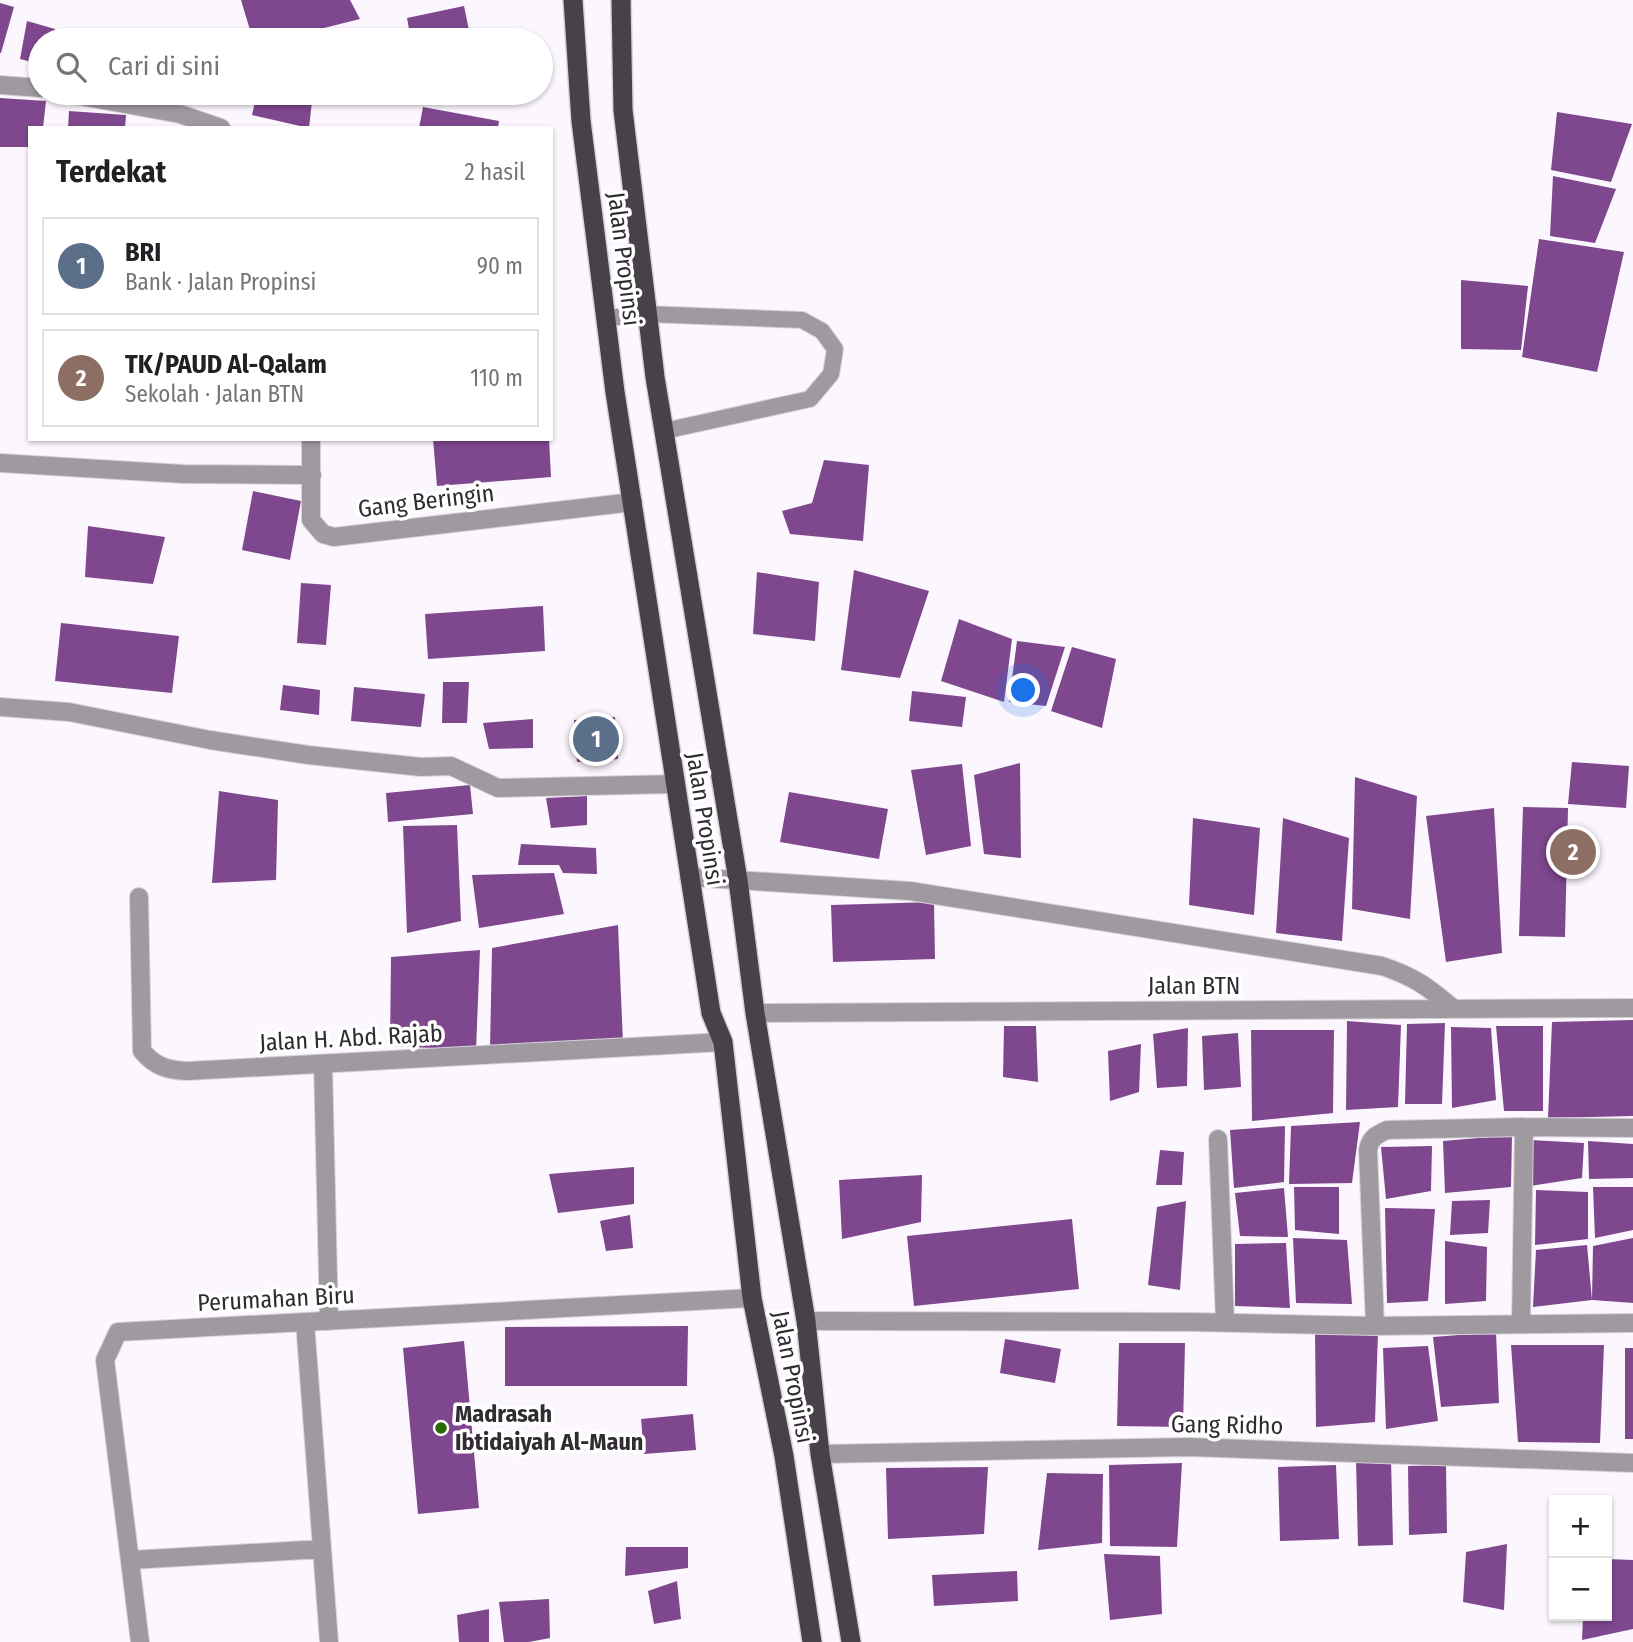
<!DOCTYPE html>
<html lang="id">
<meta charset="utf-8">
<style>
:root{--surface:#fff;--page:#f6f6f6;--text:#202124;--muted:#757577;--line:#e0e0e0;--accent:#0b8043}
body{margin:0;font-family:"Fira Sans Condensed",sans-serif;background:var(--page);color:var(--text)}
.controls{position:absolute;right:21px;bottom:21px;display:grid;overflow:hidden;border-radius:0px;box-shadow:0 2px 5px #0004}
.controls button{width:63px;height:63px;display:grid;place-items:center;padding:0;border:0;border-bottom:2px solid var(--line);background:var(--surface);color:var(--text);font:35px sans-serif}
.you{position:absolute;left:1024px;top:691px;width:24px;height:24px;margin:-18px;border:5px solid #fff;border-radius:50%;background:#1a73e8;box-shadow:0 0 0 10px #1a73e833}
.badge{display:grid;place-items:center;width:46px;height:46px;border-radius:50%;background:var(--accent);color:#fff;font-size:23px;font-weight:700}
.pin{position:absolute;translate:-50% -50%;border:4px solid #fff;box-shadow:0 2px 7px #0006}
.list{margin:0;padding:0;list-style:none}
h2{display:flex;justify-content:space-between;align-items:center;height:91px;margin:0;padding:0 28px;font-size:30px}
h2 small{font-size:23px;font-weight:400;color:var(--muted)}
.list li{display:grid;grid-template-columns:46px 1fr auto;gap:21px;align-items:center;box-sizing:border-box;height:98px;margin:0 14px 14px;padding:0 14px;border:2px solid var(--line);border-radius:0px}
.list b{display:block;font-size:26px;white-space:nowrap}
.list p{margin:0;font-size:23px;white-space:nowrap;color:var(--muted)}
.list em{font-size:23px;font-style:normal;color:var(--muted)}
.icon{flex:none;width:38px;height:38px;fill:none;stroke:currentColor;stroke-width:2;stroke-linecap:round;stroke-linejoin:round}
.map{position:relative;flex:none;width:1633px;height:1642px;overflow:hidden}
.search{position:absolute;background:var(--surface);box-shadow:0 2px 5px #0004;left:28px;top:28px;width:525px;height:77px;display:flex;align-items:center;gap:18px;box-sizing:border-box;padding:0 24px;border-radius:38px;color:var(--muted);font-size:26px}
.panel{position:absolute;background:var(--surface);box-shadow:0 2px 5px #0004;left:28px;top:126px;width:525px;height:315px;border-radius:0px}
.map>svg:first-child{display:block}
.building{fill:#7e478e}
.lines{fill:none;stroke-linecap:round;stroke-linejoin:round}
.service-casing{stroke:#d7d2d9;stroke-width:18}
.minor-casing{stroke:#d7d2d9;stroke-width:20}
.trunk-casing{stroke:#d7d2d9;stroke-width:22}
.service{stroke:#9e9a9f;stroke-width:16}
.minor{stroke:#9e9a9f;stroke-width:18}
.trunk{stroke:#48414a;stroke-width:19}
.poi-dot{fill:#266b02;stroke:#fff;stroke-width:2.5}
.labels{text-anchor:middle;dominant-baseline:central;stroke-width:7;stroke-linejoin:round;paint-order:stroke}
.street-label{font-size:24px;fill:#302c31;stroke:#fff}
.poi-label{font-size:24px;font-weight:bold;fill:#302c31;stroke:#fff;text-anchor:start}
</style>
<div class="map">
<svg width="1633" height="1642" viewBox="0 0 1633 1642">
<rect width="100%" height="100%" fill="#fcf7fe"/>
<path class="building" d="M 241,0 L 350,0 L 360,19 L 276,40 L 253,40 Z
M 0,3 L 14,7 L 1,53 L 0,53 Z
M 464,6 L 471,40 L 411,40 L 407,18 Z
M 27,21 L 55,29 L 53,40 L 40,40 L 40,64 L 20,59 Z
M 175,93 L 224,93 L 224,100 L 174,99 Z
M 257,93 L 313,93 L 309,128 L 252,115 Z
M 0,98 L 46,101 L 43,128 L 30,128 L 30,147 L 0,147 Z
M 423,107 L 499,121 L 498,128 L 419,128 Z
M 69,111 L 126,115 L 125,128 L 68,128 Z
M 1557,112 L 1632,124 L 1611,182 L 1551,170 Z
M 1553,176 L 1616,189 L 1595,243 L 1550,236 Z
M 1539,239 L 1624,252 L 1597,372 L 1522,357 Z
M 1461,280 L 1528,286 L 1521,350 L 1461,349 Z
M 433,439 L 549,439 L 551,477 L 437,486 Z
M 824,460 L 869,465 L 863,541 L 790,534 L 782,511 L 812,503 Z
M 253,491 L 301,501 L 290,560 L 242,550 Z
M 88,526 L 165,537 L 153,584 L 85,577 Z
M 854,570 L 929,591 L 900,678 L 841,670 Z
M 757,572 L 819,582 L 815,641 L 753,634 Z
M 301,583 L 331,585 L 326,645 L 297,643 Z
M 543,606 L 545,651 L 428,659 L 425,614 Z
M 959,619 L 1012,639 L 1004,702 L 941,681 Z
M 61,623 L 179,636 L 172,693 L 55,681 Z
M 1017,641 L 1065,647 L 1046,706 L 1009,702 Z
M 1072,647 L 1116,659 L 1102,728 L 1051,711 Z
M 443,682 L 469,682 L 467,723 L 442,723 Z
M 283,685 L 320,690 L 319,715 L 280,710 Z
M 354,687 L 425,694 L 421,727 L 351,721 Z
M 912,691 L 966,697 L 962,727 L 909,721 Z
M 615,717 L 618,759 L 577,762 L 574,720 Z
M 533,719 L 533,748 L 489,749 L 483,723 Z
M 1572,762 L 1629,766 L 1626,808 L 1568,804 Z
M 1020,763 L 1021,858 L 984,854 L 974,775 Z
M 962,764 L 971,846 L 926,855 L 911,770 Z
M 1355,777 L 1417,796 L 1410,919 L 1352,909 Z
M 470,785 L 473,814 L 388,822 L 386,793 Z
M 219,791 L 278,800 L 276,880 L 212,883 Z
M 789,792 L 888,809 L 879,859 L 780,842 Z
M 587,796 L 587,825 L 551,828 L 546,798 Z
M 1523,807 L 1568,808 L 1565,937 L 1519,936 Z
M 1494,808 L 1502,953 L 1446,962 L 1426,816 Z
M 1193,818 L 1260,828 L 1254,915 L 1189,905 Z
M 1283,818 L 1349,838 L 1342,941 L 1276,933 Z
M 457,825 L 461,921 L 407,933 L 403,826 Z
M 521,844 L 596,848 L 597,874 L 563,873 L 559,865 L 518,865 Z
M 554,873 L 564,914 L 479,928 L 472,875 Z
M 934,902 L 935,959 L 833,962 L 831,905 Z
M 618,925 L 623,1043 L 490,1049 L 492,948 Z
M 480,950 L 476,1050 L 390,1046 L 391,957 Z
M 1633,1020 L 1633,1116 L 1548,1118 L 1552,1022 Z
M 1347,1021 L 1401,1025 L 1398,1107 L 1346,1110 Z
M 1445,1023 L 1442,1104 L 1405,1104 L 1407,1024 Z
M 1004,1026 L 1036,1026 L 1038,1082 L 1003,1077 Z
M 1496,1026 L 1543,1026 L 1543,1111 L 1504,1111 Z
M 1451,1027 L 1491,1028 L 1496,1100 L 1452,1108 Z
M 1188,1028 L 1187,1086 L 1157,1088 L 1153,1034 Z
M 1251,1030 L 1334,1030 L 1333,1113 L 1252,1121 Z
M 1238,1033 L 1241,1087 L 1204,1090 L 1202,1036 Z
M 1141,1044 L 1139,1092 L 1110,1101 L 1108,1051 Z
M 1360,1122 L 1352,1183 L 1289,1184 L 1291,1126 Z
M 1285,1126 L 1284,1182 L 1234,1188 L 1230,1130 Z
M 1512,1135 L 1511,1187 L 1445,1193 L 1443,1141 Z
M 1531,1140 L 1584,1143 L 1582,1178 L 1530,1186 Z
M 1588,1141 L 1633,1144 L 1633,1178 L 1589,1179 Z
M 1432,1146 L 1431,1191 L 1386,1199 L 1381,1147 Z
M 1160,1150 L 1184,1152 L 1182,1185 L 1156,1185 Z
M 634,1167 L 634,1204 L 558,1213 L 549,1174 Z
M 922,1175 L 921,1222 L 842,1239 L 839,1180 Z
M 1294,1187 L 1339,1187 L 1339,1234 L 1295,1230 Z
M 1593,1187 L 1633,1187 L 1633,1230 L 1595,1238 Z
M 1284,1188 L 1288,1237 L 1240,1236 L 1235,1193 Z
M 1536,1190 L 1588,1192 L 1588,1239 L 1535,1245 Z
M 1490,1200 L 1488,1233 L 1450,1235 L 1452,1201 Z
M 1186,1201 L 1180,1290 L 1148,1285 L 1157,1207 Z
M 1385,1208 L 1435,1209 L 1428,1301 L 1387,1303 Z
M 630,1215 L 633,1248 L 606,1251 L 600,1221 Z
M 1072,1219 L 1079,1289 L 914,1306 L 907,1236 Z
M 1293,1238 L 1347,1240 L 1352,1304 L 1296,1303 Z
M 1633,1238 L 1633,1303 L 1592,1300 L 1593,1246 Z
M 1445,1241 L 1487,1247 L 1486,1301 L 1445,1304 Z
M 1286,1243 L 1290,1308 L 1235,1306 L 1235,1244 Z
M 1587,1245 L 1592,1300 L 1533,1307 L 1536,1250 Z
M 688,1326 L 687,1386 L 505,1386 L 505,1327 Z
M 1315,1330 L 1378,1332 L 1375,1422 L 1316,1427 Z
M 1496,1332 L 1499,1403 L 1441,1407 L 1433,1337 Z
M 1005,1339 L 1061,1349 L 1055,1383 L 1000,1373 Z
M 464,1341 L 479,1508 L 418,1514 L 403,1348 Z
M 1119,1343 L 1185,1343 L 1183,1427 L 1117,1426 Z
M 1511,1345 L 1604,1345 L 1600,1443 L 1518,1442 Z
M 1428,1346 L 1438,1421 L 1386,1429 L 1383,1348 Z
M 1625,1348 L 1633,1348 L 1633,1439 L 1625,1439 Z
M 693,1414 L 696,1450 L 644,1454 L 641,1419 Z
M 1391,1458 L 1393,1545 L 1358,1546 L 1356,1459 Z
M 1182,1463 L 1177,1547 L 1110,1546 L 1109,1465 Z
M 1336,1465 L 1339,1539 L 1280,1541 L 1278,1467 Z
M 1446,1465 L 1447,1533 L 1409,1535 L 1408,1466 Z
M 988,1467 L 984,1534 L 888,1539 L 886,1468 Z
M 1047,1473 L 1103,1474 L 1102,1543 L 1038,1550 Z
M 1507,1544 L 1504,1610 L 1463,1602 L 1466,1552 Z
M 626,1547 L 688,1547 L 688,1568 L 625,1576 Z
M 1104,1554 L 1160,1556 L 1162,1614 L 1110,1620 Z
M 1607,1559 L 1633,1560 L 1633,1629 L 1582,1640 L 1583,1616 L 1607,1616 Z
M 1017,1571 L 1018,1601 L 934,1606 L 932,1575 Z
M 677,1581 L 681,1619 L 654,1624 L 648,1591 Z
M 549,1599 L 550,1638 L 529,1642 L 504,1642 L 499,1602 Z
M 489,1609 L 489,1642 L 459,1642 L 457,1615 Z"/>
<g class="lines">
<g class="service-casing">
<path id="service" d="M 607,318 L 647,314 L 802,320 L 822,331 L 835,349 L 831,374 L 810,399 L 664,431"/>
</g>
<g class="minor-casing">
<path id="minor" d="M 0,85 L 40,88
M 64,93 L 180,114 L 221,128
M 311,439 L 311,520 L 323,534 L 334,537 L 633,502
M 0,463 L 183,474 L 312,475
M 0,707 L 69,712 L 210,740 L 308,755 L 421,767 L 451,766 L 498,788 L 675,784
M 689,877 L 910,891 L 1382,966 C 1415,977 1428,987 1454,1009
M 139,897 L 142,1051 C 155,1066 166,1070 187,1071 L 723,1042
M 755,1013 L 1633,1008
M 323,1064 L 329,1321
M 1218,1139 L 1225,1322
M 806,1321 L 1193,1322 L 1375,1326 L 1633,1323
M 305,1322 L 329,1642
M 1521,1323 L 1524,1127
M 1375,1326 L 1368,1150 C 1370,1138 1376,1135 1387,1130 L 1524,1127 L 1633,1128
M 820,1454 L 1188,1447 L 1633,1463
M 130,1560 L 322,1549
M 140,1642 L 105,1360 L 118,1332 L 752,1298"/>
</g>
<g class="trunk-casing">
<path id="trunk" d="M 573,0 L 581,121 L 615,392 L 711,1013 L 723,1042 L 752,1298 L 784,1456 L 812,1642
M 621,0 L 623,110 L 655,377 L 738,880 L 755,1013 L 806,1321 L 820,1454 L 851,1642"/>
</g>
<use href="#service" class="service"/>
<use href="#minor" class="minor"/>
<use href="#trunk" class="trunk"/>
</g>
<circle class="poi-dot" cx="441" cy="1428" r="7"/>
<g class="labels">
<g class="street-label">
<text transform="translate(624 259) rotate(83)">Jalan Propinsi</text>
<text transform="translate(426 501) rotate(-7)">Gang Beringin</text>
<text transform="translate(705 819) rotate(81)">Jalan Propinsi</text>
<text x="1194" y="986">Jalan BTN</text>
<text transform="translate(351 1038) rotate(-3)">Jalan H. Abd. Rajab</text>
<text transform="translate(276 1299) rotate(-3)">Perumahan Biru</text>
<text transform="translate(793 1377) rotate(79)">Jalan Propinsi</text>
<text transform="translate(1227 1425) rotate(1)">Gang Ridho</text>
</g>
<g class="poi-label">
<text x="455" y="1414">Madrasah<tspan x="455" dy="28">Ibtidaiyah Al-Maun</tspan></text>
</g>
</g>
</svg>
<div class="controls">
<button>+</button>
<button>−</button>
</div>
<div class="you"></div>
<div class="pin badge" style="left:596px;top:739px;background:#5c6f8a">1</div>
<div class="pin badge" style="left:1573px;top:852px;background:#8d6e63">2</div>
<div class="search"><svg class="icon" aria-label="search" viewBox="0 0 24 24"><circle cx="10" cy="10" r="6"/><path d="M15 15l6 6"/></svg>Cari di sini</div>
<section class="panel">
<h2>Terdekat<small>2 hasil</small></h2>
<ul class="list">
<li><span class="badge" style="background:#5c6f8a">1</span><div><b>BRI</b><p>Bank · Jalan Propinsi</p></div><em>90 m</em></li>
<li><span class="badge" style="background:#8d6e63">2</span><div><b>TK/PAUD Al-Qalam</b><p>Sekolah · Jalan BTN</p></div><em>110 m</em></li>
</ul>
</section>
</div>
